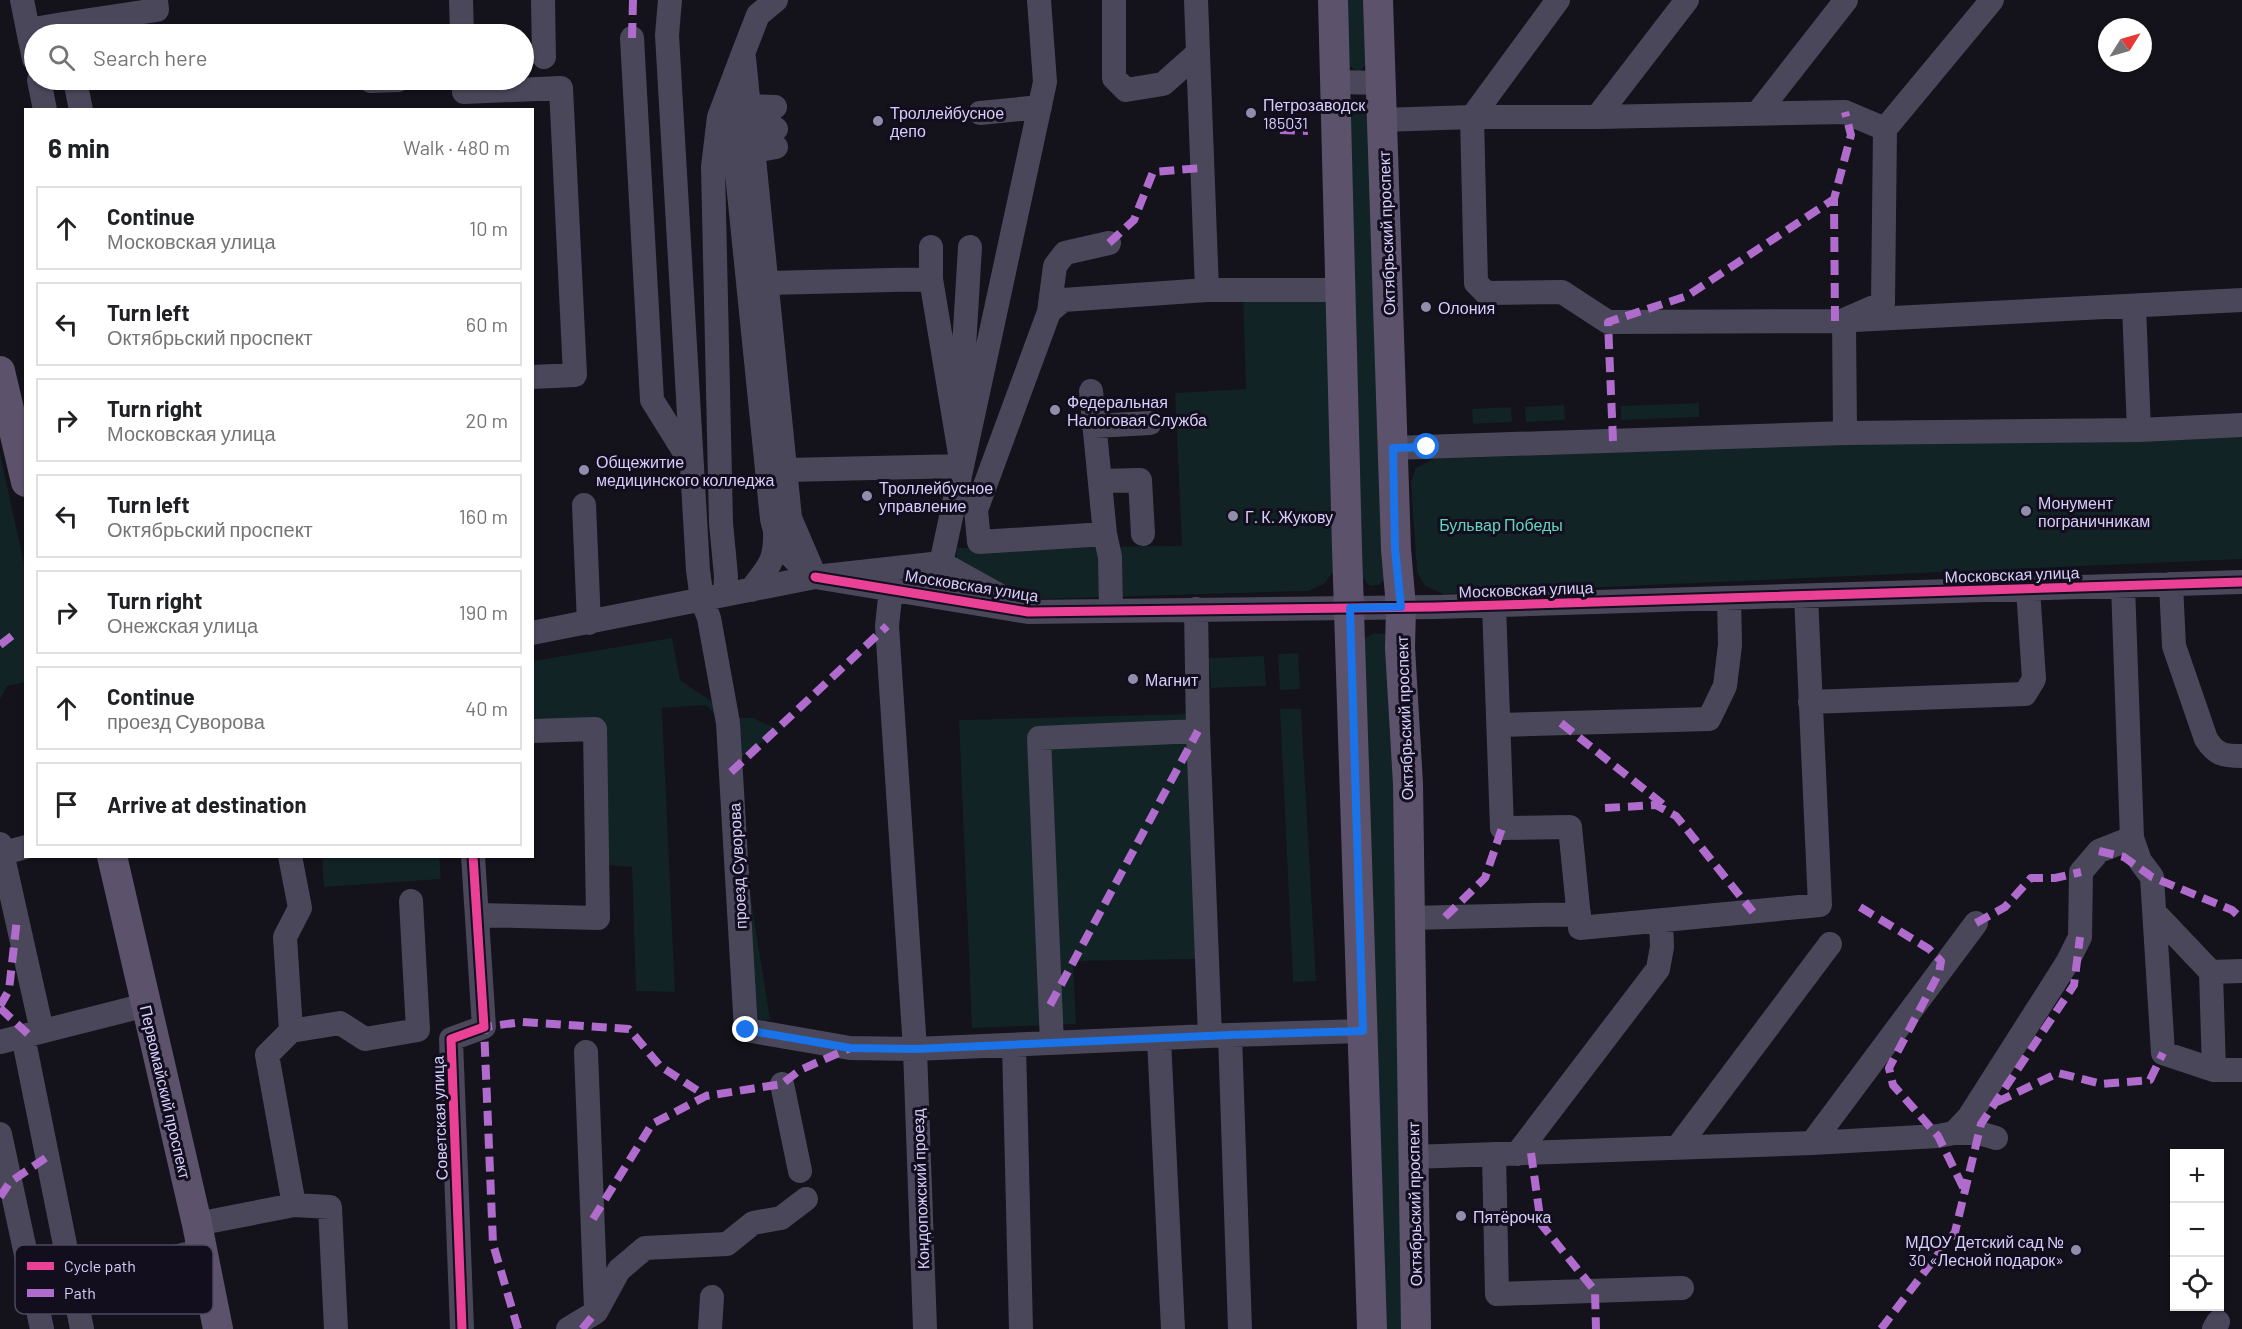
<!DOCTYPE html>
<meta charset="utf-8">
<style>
:root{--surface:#fff;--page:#f6f6f6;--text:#202124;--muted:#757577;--line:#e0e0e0}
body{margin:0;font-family:Barlow,sans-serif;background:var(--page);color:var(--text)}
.controls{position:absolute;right:18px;bottom:18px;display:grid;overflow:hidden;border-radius:0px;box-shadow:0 2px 4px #0004}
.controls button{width:54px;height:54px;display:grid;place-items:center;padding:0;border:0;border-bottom:2px solid var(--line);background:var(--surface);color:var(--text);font:30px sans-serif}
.compass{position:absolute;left:2098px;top:18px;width:54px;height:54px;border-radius:50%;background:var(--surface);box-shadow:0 2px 4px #0004;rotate:53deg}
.stop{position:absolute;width:18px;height:18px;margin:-14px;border:4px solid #1a73e8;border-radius:50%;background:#fff}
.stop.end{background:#1a73e8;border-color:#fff;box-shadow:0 2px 6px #0008}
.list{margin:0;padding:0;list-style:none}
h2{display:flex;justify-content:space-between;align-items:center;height:78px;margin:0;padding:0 24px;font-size:26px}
h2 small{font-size:20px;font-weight:400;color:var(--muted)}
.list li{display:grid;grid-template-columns:39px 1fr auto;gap:18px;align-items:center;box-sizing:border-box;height:84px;margin:0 12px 12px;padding:0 12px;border:2px solid var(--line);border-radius:0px}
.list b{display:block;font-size:22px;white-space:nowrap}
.list p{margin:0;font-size:20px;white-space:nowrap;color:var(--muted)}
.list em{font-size:20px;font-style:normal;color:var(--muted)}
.icon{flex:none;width:33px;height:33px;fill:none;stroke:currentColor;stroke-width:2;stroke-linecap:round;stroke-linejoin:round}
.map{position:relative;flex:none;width:2242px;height:1329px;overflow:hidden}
.search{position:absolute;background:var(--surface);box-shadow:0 2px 4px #0004;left:24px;top:24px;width:510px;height:66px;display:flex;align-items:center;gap:15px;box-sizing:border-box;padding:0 21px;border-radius:33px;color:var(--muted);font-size:22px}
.panel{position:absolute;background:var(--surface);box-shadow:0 2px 4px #0004;left:24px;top:108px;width:510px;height:750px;border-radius:0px}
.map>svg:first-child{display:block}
.green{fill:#112325}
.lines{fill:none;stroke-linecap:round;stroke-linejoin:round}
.minor{stroke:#4a475b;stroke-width:24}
.major{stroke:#5d526b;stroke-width:30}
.quiet{stroke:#b06ccc;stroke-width:8;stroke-dasharray:15 8;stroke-linecap:butt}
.cycleway-casing{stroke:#120e1e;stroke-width:13}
.cycleway{stroke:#ea4096;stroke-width:9}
.route{stroke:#1a73e8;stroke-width:8}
.poi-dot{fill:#938dac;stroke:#120e1e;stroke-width:2}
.labels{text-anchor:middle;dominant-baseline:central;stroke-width:6;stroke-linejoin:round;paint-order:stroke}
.poi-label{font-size:16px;fill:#d7cffb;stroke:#120e1e;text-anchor:start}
.street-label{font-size:16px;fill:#d7cffb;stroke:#120e1e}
.park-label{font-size:16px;fill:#62d4c0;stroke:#120e1e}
.key{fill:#120e1e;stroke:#4d4860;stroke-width:1.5}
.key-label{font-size:16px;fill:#d7cffb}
</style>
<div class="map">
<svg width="2242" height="1329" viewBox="0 0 2242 1329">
<rect width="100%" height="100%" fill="#14121a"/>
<path class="green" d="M 1345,0 L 1368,0 L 1370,58 L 1360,72 L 1347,65 Z
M 1361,102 L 1372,111 L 1387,578 L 1379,585 L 1370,586 L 1363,578 L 1348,111 Z
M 1328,291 L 1333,572 L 1324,584 L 1308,591 L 1036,599 L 956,563 L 957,548 L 1182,546 L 1175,393 L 1246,389 L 1243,295 Z
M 1699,403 L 1699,417 L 1621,420 L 1621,406 Z
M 1564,405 L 1565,420 L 1526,422 L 1525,407 Z
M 1511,407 L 1512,422 L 1473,424 L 1472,409 Z
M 2242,436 L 2242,559 L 1444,594 L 1425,586 L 1417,572 L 1411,482 L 1416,468 L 1433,459 L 1846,444 Z
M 0,454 L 25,568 L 25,682 L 7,686 L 0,699 Z
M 1374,633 L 1385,634 L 1392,639 L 1416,1329 L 1383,1329 L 1364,639 Z
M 672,638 L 680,680 L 736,718 L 753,718 L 779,730 L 742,757 L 742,843 L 770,1019 L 735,1035 L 721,722 L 706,705 L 662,708 L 675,992 L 636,991 L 632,867 L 591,864 L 586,735 L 533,737 L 533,661 Z
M 1298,653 L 1300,689 L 1280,690 L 1278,654 Z
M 1264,656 L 1266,686 L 1211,688 L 1209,658 Z
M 1280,709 L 1301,709 L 1316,981 L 1293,982 Z
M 1187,714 L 1197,959 L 1073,961 L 1076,1024 L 972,1028 L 959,720 Z
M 322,857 L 439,857 L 441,879 L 324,887 Z"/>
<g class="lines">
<path class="minor" d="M 22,0 L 28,30 L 63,24
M 461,0 L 462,34
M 543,0 L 544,57
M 670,0 L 667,35 L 698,570 L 702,600 L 709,618 L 728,723 L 746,1030 L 850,1048 L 915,1049 L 1230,1035 L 1363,1031
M 1114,0 L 1114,78 L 1126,90 L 1163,84 L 1198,53
M 1196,0 L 1207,290
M 1558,0 L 1472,117 L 1476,283 L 1486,293 L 1562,292 L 1608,322 L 1835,321 L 2242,300
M 28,30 L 34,59
M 66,34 L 63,24 L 157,10 L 156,0
M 632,38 L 652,400 L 690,461
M 744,58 L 790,518 L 814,574
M 39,80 L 45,110
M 75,80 L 81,110
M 371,81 L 398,80
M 1336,82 L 1381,83
M 464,92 L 561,88 L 575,375 L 532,377
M 750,106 L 775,107
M 734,109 L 732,124 L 772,519 C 778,548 792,558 815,577
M 980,113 L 1040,107
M 1757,114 L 1846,0
M 1597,117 L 1687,0
M 1382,120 L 1472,117 L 1597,117 L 1845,112 L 1885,129
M 752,130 L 776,129
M 754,151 L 776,147
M 768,283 L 931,279
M 2134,307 L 2139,430
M 1049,312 L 1055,266 L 1065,253 L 1109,243
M 1091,391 L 1105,534 L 1110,557 L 1111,611
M 961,397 L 970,247
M 1094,426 L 1150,423
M 1845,433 L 1844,320 L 1883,303 L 1885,129 L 1992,0
M 1393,448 L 1845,433 L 2139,430 L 2242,425
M 786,470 L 962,466 L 931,279 L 931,247
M 1100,481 L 1140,480 L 1143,534
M 584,505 L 589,623
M 1105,534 L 979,542 L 976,510 L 1049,312 L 1063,300 L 1207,290 L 1341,290
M 815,577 L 1028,612 L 1435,607 L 2242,582
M 2171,584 L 2174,646 L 2206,739 C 2216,755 2224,756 2242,756
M 891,588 L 887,626 L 915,1049 L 925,1329
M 751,590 C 768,567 776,562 775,532
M 725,595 L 726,576 L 721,523 L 713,167 L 719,117 L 744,51 L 758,15 L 776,0
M 934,596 L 1045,82 L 1039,0
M 1494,605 L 1502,828 L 1570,827 L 1580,928 L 1820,905 L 1806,596
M 1196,609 L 1198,731 L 1210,1036
M 532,633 L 815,577 L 941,563 L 1013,603
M 1810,702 L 2025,694 L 2034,679 L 2028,589
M 1499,725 L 1709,719 L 1725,686 L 1730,645 L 1729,598
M 2132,838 L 2140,861 L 2152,877 L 2163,1053 L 2214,1070 L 2242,1070
M 0,844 L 42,1031
M 0,854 L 26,847
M 290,856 L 300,908 L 285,937 L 291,1031
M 2155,913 L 2211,972
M 477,915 L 598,918 L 595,729 L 532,731
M 1409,918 L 1579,914
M 1230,1035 L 1240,1329
M 23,1036 L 82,1329
M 1159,1039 L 1173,1329
M 0,1042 L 146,1005
M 1052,1043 L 1039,738 L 1198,731
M 1014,1045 L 1021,1329
M 586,1052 L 596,1309
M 2214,1070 L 2211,972 L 2242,971
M 782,1084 L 800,1171
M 1954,1133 L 1979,1133 L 1996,1138
M 0,1134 L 42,1329
M 1812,1143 L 1976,923
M 1677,1148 L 1830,944
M 1494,1154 L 1497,1294 L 1682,1288
M 1517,1154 L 1658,969 L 1662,947 L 1661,922
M 1412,1157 L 1812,1143 L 1938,1136 L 1954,1133 L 1969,1117 L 2067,963 L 2080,937 L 2081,872 L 2099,851 L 2132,838 L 2123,586
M 294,1205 L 330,1207 L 336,1329
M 197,1224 L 294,1205 L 267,1055 L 291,1031 L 340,1023 L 365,1039 L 418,1030 L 411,901
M 73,1282 L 203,1250
M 462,1329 L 451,1039 L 484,1027 L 473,856
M 568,1329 L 596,1312 L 619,1270 L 645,1248 L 727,1244 L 753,1223 L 781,1218 L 806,1199
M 710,1329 L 712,1297
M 2214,1329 L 2218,1322"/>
<path class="major" d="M 1333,0 L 1347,548 L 1372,1329
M 1378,0 L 1396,549 L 1401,607 L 1400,648 L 1408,784 L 1416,1329
M 0,371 L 26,482
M 112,856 L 197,1224 L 218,1329"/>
<path class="quiet" d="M 632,38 L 633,0
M 1280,130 L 1308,131
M 1109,243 L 1134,220 L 1153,172 L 1202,168
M 1835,321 L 1834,199 L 1851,135 L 1845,112
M 1613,441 L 1608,322 L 1687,296 L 1834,199
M 0,645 L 18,631
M 1561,723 L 1665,806
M 731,772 L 887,626
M 1605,808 L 1656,805 L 1676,816 L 1753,912
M 2099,851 L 2124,857 L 2152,877 L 2232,910 L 2242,919
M 1860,907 L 1929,949 L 1941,961 L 1939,973 L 1889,1068 L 1893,1085 L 1938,1136 L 1965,1191
M 1445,917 L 1485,878 L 1502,828
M 1976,923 L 2005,907 L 2031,878 L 2055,878 L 2081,872
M 1050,1005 L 1198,731
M 0,1006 L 9,990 L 17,919
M 0,1008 L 29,1035
M 1997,1102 L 2058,1073 L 2102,1084 L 2150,1080 L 2163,1053
M 1531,1153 L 1541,1224 L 1595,1291 L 1596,1329
M 0,1197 L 10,1182 L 47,1157
M 593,1219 L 652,1124 L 706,1096 L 782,1084 L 800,1070 L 850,1048
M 36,1304 L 73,1286
M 518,1329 L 493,1244 L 484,1027 L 522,1022 L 629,1029 L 660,1066 L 706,1096
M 582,1329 L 596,1312
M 1881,1329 L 1955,1232 L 1981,1124 L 2074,985 L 2080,937"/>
<g class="cycleway-casing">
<path id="cycleway" d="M 815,577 L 1028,612 L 1435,607 L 2242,582
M 462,1329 L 451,1039 L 484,1027 L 473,856"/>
</g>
<use href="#cycleway" class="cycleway"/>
</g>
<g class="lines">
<path class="route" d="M 746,1030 L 850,1048 L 915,1049 L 1230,1035 L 1363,1031 L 1350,608 L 1401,607 L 1395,549 L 1393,448 L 1427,447"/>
</g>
<g class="poi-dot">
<circle cx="1251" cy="113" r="6"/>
<circle cx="878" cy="121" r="6"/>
<circle cx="1426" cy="307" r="6"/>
<circle cx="1055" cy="410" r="6"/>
<circle cx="584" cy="470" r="6"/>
<circle cx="867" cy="496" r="6"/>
<circle cx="2026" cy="511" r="6"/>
<circle cx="1233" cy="516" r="6"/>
<circle cx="1133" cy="679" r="6"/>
<circle cx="1461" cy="1216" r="6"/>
<circle cx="2076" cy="1250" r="6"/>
</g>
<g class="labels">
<g class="poi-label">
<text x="1263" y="104">Петрозаводск<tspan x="1263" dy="18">185031</tspan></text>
<text x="890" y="112">Троллейбусное<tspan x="890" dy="18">депо</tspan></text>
<text x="1438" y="307">Олония</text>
<text x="1067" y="401">Федеральная<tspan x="1067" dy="18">Налоговая Служба</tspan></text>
<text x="596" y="461">Общежитие<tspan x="596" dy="18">медицинского колледжа</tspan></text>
<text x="879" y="487">Троллейбусное<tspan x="879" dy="18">управление</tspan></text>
<text x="2038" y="502">Монумент<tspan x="2038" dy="18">пограничникам</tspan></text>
<text x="1245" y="516">Г. К. Жукову</text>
<text x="1145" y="679">Магнит</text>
<text x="1473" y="1216">Пятёрочка</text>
<text x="2064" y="1241" text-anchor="end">МДОУ Детский сад №<tspan x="2064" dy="18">30 «Лесной подарок»</tspan></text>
</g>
<g class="street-label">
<text transform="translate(1386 233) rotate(-92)">Октябрьский проспект</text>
<text transform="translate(2012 574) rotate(-2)">Московская улица</text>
<text transform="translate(972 585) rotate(9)">Московская улица</text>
<text transform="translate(1526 589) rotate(-2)">Московская улица</text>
<text transform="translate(1404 718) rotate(-92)">Октябрьский проспект</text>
<text transform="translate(737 866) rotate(-93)">проезд Суворова</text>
<text transform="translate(166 1092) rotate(77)">Первомайский проспект</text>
<text transform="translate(439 1118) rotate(-92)">Советская улица</text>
<text transform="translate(920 1189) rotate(-92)">Кондопожский проезд</text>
<text transform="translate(1414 1204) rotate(-91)">Октябрьский проспект</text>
</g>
<g class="park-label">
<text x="1501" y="524">Бульвар Победы</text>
</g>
</g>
<rect x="15" y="1245" width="198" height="69" rx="9" class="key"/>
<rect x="27" y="1262" width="27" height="8" fill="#ea4096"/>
<rect x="27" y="1289" width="27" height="8" fill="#b06ccc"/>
<g class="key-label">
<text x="64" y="1272">Cycle path</text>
<text x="64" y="1299">Path</text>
</g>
</svg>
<div class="controls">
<button>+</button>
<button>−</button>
<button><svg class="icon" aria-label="locate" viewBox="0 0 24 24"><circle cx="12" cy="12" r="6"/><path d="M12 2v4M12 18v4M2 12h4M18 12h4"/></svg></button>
</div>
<svg class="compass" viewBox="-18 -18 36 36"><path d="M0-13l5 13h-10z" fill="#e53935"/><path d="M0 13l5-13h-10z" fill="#757577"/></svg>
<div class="stop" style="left:1427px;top:447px"></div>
<div class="stop end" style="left:746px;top:1030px"></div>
<div class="search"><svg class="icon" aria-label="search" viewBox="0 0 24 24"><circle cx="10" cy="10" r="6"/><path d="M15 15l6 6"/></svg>Search here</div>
<section class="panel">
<h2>6 min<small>Walk · 480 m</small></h2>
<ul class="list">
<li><svg class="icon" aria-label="ahead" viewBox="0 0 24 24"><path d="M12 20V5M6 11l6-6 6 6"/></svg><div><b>Continue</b><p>Московская улица</p></div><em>10 m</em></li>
<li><svg class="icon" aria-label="left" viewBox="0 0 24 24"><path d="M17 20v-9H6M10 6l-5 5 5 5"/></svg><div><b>Turn left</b><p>Октябрьский проспект</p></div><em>60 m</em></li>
<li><svg class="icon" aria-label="right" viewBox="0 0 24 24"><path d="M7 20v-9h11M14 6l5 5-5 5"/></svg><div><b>Turn right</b><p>Московская улица</p></div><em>20 m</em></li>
<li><svg class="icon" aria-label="left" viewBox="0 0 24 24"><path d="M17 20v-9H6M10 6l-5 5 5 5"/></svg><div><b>Turn left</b><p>Октябрьский проспект</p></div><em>160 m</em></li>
<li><svg class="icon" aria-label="right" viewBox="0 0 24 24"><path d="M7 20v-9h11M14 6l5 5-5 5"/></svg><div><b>Turn right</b><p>Онежская улица</p></div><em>190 m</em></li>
<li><svg class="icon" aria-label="ahead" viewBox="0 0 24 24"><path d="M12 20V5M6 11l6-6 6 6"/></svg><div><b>Continue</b><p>проезд Суворова</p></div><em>40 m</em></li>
<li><svg class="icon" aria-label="arrive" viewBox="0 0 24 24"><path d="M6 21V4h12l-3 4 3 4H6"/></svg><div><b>Arrive at destination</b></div></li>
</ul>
</section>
</div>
